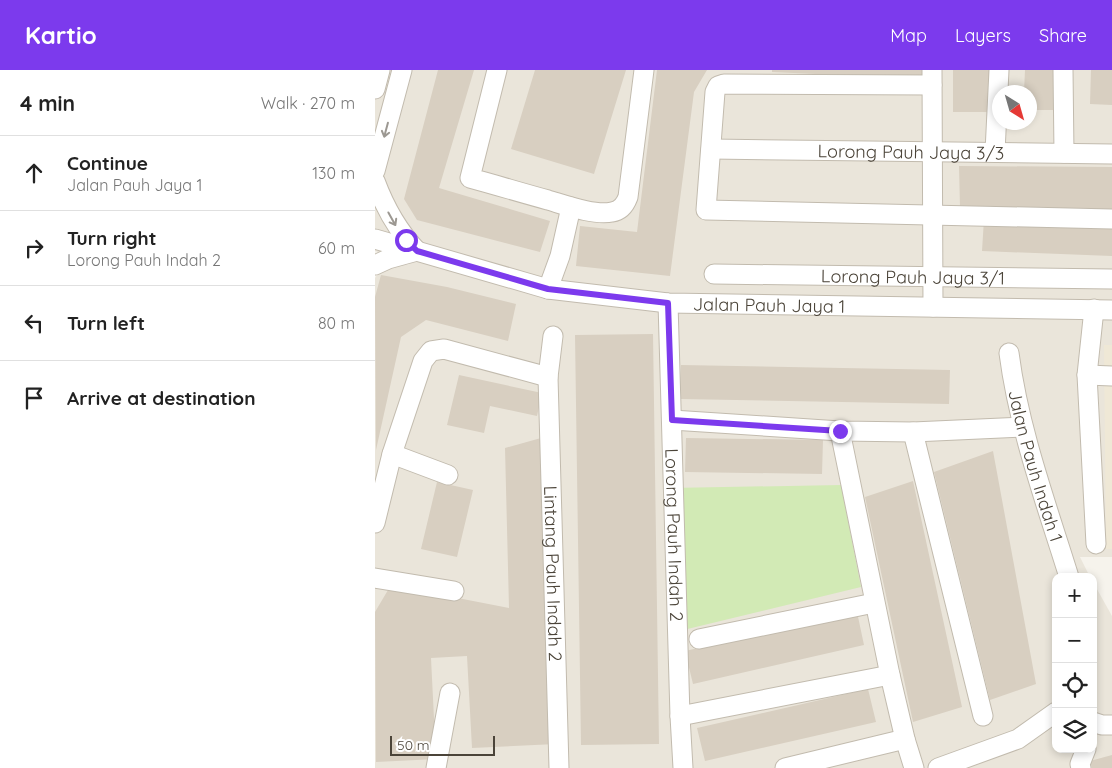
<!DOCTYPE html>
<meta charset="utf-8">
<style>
:root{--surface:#fff;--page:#f2f2f2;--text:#222;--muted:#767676;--line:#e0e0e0;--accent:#7c3aed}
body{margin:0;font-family:Quicksand,sans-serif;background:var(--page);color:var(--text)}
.controls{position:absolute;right:15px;bottom:15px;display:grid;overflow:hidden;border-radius:10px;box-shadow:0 2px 8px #0003}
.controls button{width:45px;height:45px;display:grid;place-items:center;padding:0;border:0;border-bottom:1px solid var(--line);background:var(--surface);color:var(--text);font:25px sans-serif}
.compass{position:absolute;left:617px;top:15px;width:45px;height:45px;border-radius:50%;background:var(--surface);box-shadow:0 2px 8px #0003;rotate:143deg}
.scale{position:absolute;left:15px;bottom:12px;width:105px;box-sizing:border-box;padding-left:5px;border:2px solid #4b4439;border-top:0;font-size:14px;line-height:18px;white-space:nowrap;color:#4b4439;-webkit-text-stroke:4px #fff;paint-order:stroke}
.stop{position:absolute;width:15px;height:15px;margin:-11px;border:4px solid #7c3aed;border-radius:50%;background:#fff}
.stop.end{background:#7c3aed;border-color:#fff;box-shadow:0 1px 5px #0008}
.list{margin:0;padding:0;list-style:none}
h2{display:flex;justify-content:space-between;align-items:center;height:65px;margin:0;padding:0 20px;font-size:21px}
h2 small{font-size:16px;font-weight:400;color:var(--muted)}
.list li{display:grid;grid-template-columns:32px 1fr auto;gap:15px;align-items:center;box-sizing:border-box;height:75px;padding:0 20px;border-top:1px solid var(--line)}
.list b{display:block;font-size:19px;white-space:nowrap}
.list p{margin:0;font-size:16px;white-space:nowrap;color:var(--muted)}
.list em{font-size:16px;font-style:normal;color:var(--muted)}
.icon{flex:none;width:28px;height:28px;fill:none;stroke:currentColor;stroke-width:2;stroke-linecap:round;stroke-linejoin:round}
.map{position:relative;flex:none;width:737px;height:698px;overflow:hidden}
header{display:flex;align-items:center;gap:30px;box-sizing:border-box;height:70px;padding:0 25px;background:var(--accent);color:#fff}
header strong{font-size:24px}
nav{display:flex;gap:28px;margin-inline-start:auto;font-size:18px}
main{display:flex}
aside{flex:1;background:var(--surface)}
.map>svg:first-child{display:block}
.residential{fill:#eae5da;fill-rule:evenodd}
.education{fill:#efe8d6}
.green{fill:#d2eab5}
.building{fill:#d8cfc1}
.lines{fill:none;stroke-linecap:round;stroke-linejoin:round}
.minor-casing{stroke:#c2bbae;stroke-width:21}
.minor{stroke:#fff;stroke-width:19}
.oneway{stroke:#9c9892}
.route{stroke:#7c3aed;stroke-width:6}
.labels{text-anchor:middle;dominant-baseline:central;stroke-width:4;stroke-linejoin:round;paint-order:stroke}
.street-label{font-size:18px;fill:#4b4439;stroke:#fff}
</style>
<header>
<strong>Kartio</strong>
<nav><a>Map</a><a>Layers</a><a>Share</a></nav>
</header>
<main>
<aside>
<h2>4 min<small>Walk · 270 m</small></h2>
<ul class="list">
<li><svg class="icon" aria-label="ahead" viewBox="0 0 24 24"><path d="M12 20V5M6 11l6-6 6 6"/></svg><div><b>Continue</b><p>Jalan Pauh Jaya 1</p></div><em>130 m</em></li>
<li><svg class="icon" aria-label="right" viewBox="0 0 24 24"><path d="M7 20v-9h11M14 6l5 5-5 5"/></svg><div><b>Turn right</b><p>Lorong Pauh Indah 2</p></div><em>60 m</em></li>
<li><svg class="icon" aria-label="left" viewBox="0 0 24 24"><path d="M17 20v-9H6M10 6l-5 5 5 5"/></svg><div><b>Turn left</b></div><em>80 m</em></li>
<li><svg class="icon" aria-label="arrive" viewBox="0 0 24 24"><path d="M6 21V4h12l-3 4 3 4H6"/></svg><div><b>Arrive at destination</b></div></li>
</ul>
</aside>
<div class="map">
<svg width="737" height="698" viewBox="0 0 737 698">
<rect width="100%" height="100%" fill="#f6f3ec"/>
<path class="residential" d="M 0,0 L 737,0 L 737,487 L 705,487 L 715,507 L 681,507 L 681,679 L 718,679 L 718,512 L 737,546 L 737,698 L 0,698 L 0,208 L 8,197 L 36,194 L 0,181 ZM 624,22 L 654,22 L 654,52 L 624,52 Z"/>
<path class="education" d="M 729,275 L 737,275 L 737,479 L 731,479 Z"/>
<path class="green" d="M 466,415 L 486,517 L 300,562 L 295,418 Z"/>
<path class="building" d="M 63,0 L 99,0 L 64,118 L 175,151 L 165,182 L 42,150 L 29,129 Z
M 160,0 L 251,0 L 219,104 L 136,79 Z
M 282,0 L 332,0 L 319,22 L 295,206 L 201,196 L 205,156 L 262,162 Z
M 397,0 L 549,0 L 549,9 L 397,2 Z
M 578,0 L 616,0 L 616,42 L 578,42 Z
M 650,0 L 681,0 L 681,40 L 654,40 L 654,22 L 649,22 Z
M 716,0 L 737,0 L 737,35 L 715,34 Z
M 584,96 L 737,97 L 737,140 L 585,137 Z
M 609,149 L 737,153 L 737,186 L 607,181 Z
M 6,205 L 72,217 L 141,234 L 133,271 L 51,250 L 26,267 L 1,380 L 0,227 Z
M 278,264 L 284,674 L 206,675 L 200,265 Z
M 306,295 L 575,300 L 574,334 L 305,329 Z
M 84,305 L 167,323 L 162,346 L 115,336 L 109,363 L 72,355 Z
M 166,368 L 181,674 L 97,678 L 92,586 L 56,588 L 61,689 L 1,692 L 0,542 L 16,515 L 134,538 L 130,378 Z
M 311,368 L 448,370 L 447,404 L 310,402 Z
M 618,381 L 661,614 L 615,630 L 559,402 Z
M 538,411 L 587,637 L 538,652 L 490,427 Z
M 62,412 L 98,420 L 82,487 L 46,479 Z
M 482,542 L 489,575 L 318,614 L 310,581 Z
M 493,619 L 501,652 L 330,691 L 322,658 Z
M 737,685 L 737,698 L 717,698 L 715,691 Z"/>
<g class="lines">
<g class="minor-casing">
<g id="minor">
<path d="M 122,0 L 95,108 C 121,115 147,123 173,130 C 190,135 220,146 237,142 C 245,141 250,135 253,127 L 269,0"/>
<path d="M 557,0 L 558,237"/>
<path d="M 688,0 L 689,83"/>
<path d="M 557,15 L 349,14 L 343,16 L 340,22 L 331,140 L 737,149"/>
<path d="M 0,19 L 5,0"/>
<path id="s1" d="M 336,79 L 737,84"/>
<path d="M 620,82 L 624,0"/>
<path d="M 0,101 L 27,0"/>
<path d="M 0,111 C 10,138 22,160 42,181"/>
<path id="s2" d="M 0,169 L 173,219 L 293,233 L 737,240"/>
<path d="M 0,195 L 13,189 L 42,181"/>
<path id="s3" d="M 339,204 L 737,209"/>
<path d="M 173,219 L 185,186 L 196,137"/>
<path id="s4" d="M 293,233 L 305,646 L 308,698"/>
<path d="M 719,239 L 712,305 L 721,474"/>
<path id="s5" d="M 178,266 L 173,307 L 184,698"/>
<path id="s6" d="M 634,283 C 644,360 671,433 694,507"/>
<path d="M 712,305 L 737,306"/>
<path d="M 297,350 L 465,361 L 538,362 L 648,357"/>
<path d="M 465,361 L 515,605 L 530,669 L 539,698"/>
<path d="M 538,362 L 608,646"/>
<path d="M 17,384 L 73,405"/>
<path d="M 0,453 L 17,384 L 48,291 L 56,281 L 69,279 L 173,307"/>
<path d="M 0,508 L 79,521"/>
<path d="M 324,569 L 499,533"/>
<path d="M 305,646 L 515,605"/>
<path d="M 718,652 L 727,655 L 737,655"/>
<path d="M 61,698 L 75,623"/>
<path d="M 410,698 L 530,669"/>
<path d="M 563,698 L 643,669 L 681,642"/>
<path d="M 706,698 L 705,694 L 711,679"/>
</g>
</g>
<use href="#minor" class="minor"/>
</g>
<defs><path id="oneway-shaft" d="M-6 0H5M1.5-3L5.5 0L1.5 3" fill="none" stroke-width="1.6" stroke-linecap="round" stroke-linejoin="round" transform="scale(1.25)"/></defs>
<g class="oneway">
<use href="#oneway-shaft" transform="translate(11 60) rotate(105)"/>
<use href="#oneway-shaft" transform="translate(17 149) rotate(61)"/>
</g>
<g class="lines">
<path class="route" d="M 31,170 L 42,181 L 173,219 L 293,233 L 297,350 L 465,361"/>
</g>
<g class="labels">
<g class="street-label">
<text stroke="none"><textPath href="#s1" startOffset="200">Lorong Pauh Jaya 3/3</textPath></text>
<text stroke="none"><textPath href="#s3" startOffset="199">Lorong Pauh Jaya 3/1</textPath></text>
<text stroke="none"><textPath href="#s2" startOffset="402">Jalan Pauh Jaya 1</textPath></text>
<text stroke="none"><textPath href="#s6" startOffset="116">Jalan Pauh Indah 1</textPath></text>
<text stroke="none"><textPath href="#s4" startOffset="232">Lorong Pauh Indah 2</textPath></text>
<text stroke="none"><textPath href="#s5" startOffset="238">Lintang Pauh Indah 2</textPath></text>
</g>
</g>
</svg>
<div class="controls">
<button>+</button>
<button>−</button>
<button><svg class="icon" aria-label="locate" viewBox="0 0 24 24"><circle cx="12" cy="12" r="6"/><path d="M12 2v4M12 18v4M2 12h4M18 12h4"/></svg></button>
<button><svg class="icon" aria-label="layers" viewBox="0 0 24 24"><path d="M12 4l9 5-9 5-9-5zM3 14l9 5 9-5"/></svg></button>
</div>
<svg class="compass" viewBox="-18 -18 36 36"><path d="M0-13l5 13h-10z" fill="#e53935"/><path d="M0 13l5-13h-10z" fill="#767676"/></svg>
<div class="scale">50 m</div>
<div class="stop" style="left:31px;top:170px"></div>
<div class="stop end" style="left:465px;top:361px"></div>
</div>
</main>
